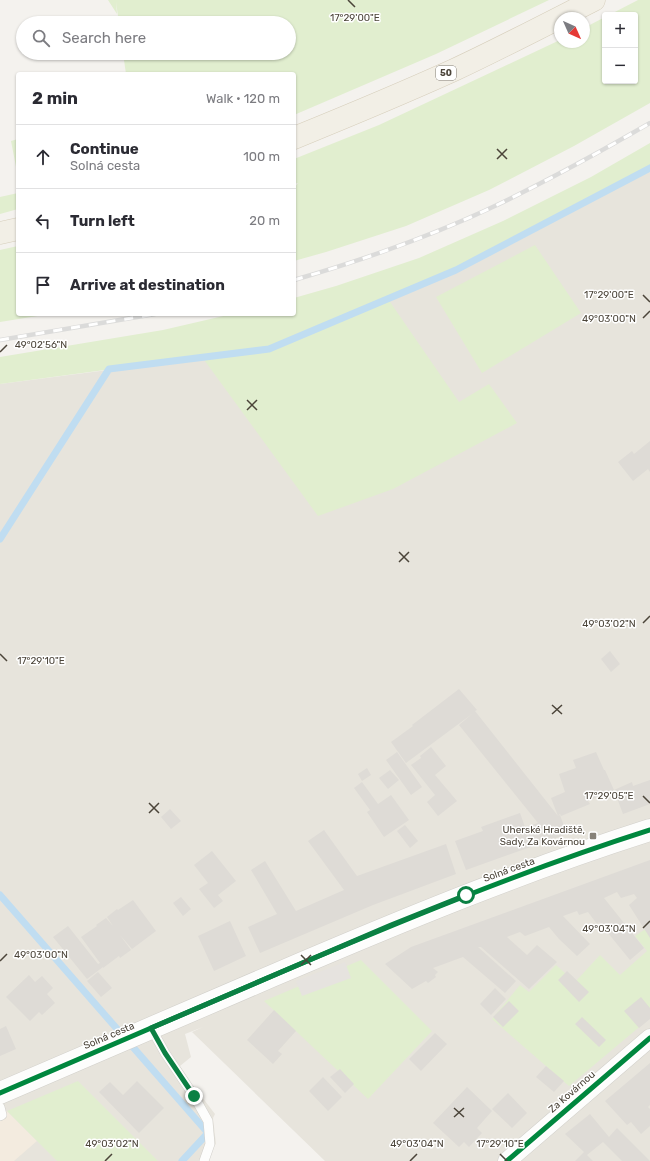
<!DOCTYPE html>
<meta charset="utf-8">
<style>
:root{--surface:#fff;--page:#f7f7f7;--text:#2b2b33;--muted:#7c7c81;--line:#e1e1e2}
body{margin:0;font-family:Rubik,sans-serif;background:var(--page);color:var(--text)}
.controls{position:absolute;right:12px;top:12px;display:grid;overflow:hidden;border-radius:4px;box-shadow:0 1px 3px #0004}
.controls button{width:36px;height:36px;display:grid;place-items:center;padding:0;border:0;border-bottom:1px solid var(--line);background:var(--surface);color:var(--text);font:20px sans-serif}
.compass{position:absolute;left:554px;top:12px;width:36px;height:36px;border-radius:50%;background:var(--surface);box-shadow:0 1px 3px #0004;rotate:135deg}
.stop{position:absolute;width:12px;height:12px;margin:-9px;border:3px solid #0b8043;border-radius:50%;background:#fff}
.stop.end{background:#0b8043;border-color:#fff;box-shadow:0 1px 4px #0008}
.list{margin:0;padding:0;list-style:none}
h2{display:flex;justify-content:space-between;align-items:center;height:52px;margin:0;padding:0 16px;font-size:17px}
h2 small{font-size:13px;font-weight:400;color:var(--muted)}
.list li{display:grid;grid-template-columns:26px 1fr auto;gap:12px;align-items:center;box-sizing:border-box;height:64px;padding:0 16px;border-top:1px solid var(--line)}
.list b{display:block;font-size:15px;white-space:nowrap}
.list p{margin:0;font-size:13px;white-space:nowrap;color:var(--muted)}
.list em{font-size:13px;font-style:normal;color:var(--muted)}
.icon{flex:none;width:22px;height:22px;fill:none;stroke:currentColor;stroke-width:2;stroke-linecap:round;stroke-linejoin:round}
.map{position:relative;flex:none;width:650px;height:1161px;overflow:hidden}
.search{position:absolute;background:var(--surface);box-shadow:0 1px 3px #0004;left:16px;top:16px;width:280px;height:44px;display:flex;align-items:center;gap:10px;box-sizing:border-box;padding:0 14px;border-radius:22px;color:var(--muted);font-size:15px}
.panel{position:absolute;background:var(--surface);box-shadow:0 1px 3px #0004;left:16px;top:72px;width:280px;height:244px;border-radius:4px}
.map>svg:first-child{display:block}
.residential{fill:#e7e4dc}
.commercial{fill:#f3ebdf}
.green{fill:#e1eecf}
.parking{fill:#e6e3df}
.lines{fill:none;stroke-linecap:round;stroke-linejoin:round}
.stream{stroke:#c0ddf1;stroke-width:7}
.building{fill:#dedbd6}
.service-casing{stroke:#d2d0cb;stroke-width:10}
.minor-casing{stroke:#d2d0cb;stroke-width:19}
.tertiary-casing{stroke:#d2d0cb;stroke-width:23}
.primary-casing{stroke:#d6cebb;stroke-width:23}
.service{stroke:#fdfdfc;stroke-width:9}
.minor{stroke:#fdfdfc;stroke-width:18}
.tertiary{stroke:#fdfdfc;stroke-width:22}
.primary{stroke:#f2efe6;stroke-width:22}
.rail-casing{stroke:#dbdbda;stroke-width:4.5}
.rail{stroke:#fff;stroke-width:3;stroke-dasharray:9;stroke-linecap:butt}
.cycleway-casing{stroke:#fff;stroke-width:8}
.cycleway{stroke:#00873e;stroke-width:5}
.route{stroke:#0b8043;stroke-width:5}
.ticks{fill:none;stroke:#4b4439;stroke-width:1.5}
.poi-dot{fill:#868178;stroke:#fff;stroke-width:1.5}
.labels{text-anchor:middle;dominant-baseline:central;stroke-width:3;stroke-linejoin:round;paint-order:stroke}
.shield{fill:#fff;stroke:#817c74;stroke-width:1}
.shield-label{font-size:9px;font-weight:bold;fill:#4b4439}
.poi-label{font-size:10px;fill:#4b4439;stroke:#fff;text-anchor:end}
.street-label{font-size:10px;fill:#4b4439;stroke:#fff}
.ticks-label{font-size:10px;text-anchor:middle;fill:#4b4439;stroke:#fff;stroke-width:3;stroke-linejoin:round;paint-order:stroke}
</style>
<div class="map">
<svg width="650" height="1161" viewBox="0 0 650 1161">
<rect width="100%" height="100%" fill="#f4f2ee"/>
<path class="residential" d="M 650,168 L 650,1161 L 325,1161 L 192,1032 L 203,1027 L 185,1034 L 191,1057 L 180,1066 L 192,1084 L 215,1114 L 213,1118 L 216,1144 L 200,1161 L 0,1161 L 0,384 L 269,349 L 456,270 Z"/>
<path class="commercial" d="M 0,1111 L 7,1111 L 37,1141 L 14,1161 L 0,1161 Z"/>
<path class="green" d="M 108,0 L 549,0 L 436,54 L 294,115 L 294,74 L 126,74 L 123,53 L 289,53 L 289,23 L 119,23 L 116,2 L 117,14 Z
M 638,0 L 650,0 L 650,103 L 574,146 L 489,190 L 406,226 L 326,252 L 294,261 L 294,188 L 298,183 L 294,184 L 294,159 L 379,125 L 560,40 L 560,42 L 584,42 L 584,28 L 605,17 L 605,81 L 635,81 L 635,15 L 609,15 Z
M 18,139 L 18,177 L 11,141 Z
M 650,143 L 650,168 L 456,270 L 388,299 L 459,402 L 489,384 L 517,423 L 393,489 L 318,516 L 202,357 L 0,384 L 0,357 L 163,330 L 232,314 L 294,314 L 294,298 L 336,286 L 419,258 L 503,221 L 591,177 Z
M 18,193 L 18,209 L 0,214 L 0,197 Z
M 535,245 L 581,313 L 482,373 L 436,297 Z
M 18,246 L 18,314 L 50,314 L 0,322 L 0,250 Z
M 650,926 L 650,1018 L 569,1086 L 492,1019 L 520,985 L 529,992 L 556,965 L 575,982 L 600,955 L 620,975 L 647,951 L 635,936 Z
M 361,960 L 432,1031 L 368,1099 L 264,1001 Z
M 78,1081 L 158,1161 L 57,1161 L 7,1111 Z"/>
<path class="parking" d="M 345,962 L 351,978 L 302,996 L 296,981 Z"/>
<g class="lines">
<path class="stream" d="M 0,539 L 109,369 L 269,349 L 456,270 L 650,168
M 0,895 L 208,1133 L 182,1161"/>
</g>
<path class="building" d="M 650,441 L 650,472 L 648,469 L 633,481 L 618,462 L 632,451 L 634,454 Z
M 610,651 L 620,664 L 611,672 L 601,659 Z
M 459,689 L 477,710 L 475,711 L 558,816 L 551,798 L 565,792 L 559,774 L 576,768 L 573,760 L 596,752 L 604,770 L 605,770 L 614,790 L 632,782 L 633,786 L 650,780 L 650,804 L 623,814 L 614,790 L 588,801 L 590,804 L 561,816 L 560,814 L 558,816 L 560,815 L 567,834 L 466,870 L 455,841 L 483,831 L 481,827 L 520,813 L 525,827 L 538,823 L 459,725 L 472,714 L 406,763 L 391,742 L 413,726 L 412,725 Z
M 431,747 L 446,766 L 435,775 L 457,801 L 438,816 L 427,802 L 435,795 L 411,765 L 421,758 L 420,756 Z
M 397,752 L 422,787 L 411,795 L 386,760 Z
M 367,768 L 371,775 L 362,781 L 358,774 Z
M 390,770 L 399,780 L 388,789 L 379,778 Z
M 362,782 L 378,804 L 391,795 L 409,820 L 384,837 L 367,812 L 370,810 L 354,788 Z
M 170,809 L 181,821 L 171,829 L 161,817 Z
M 405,825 L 418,841 L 410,848 L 397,831 Z
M 324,830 L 357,876 L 446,844 L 456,874 L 373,905 L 260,953 L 248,927 L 277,914 L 251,870 L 265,861 L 296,911 L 344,890 L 308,841 Z
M 212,851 L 236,881 L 218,895 L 223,901 L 214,908 L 199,889 L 208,883 L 194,865 Z
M 650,860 L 650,938 L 629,905 L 637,898 L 634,894 L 621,898 L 617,892 L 604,898 L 644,948 L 630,960 L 599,922 L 597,924 L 588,912 L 579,915 L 577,911 L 563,916 L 590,944 L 577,956 L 559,939 L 549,927 L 525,936 L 520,932 L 507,937 L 527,955 L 537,945 L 557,962 L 529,989 L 481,947 L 478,947 L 516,981 L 505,993 L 463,957 L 433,968 L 438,972 L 435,975 L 436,977 L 428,983 L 426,981 L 412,989 L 385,964 L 411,947 Z
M 181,897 L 191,909 L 183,916 L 173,903 Z
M 133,900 L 156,931 L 132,949 L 120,935 L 131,950 L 120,958 L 119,956 L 103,968 L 103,967 L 87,979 L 53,937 L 68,926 L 98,964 L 100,963 L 81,937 L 97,926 L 96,925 L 106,918 L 113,926 L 107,917 L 117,909 L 118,910 Z
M 230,921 L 246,956 L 214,971 L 198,936 Z
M 567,971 L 589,992 L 579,1002 L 558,980 Z
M 98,972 L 112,988 L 101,997 L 87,981 Z
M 29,975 L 35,982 L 42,976 L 53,988 L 47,994 L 55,1003 L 42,1015 L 39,1012 L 30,1021 L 6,997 Z
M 495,988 L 506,999 L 491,1015 L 480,1004 Z
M 641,997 L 650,1008 L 650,1019 L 639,1028 L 624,1011 Z
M 509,1001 L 519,1011 L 503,1027 L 493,1017 Z
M 274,1010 L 296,1031 L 278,1051 L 282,1054 L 273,1064 L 247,1040 Z
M 582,1017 L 606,1040 L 599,1047 L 575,1024 Z
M 6,1026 L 16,1049 L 0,1056 L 0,1029 Z
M 435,1033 L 447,1044 L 421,1071 L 409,1059 Z
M 650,1063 L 650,1105 L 648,1107 L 650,1109 L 650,1126 L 641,1134 L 631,1122 L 627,1125 L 605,1101 Z
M 546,1066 L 564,1081 L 554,1092 L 536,1077 Z
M 340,1069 L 354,1084 L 345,1093 L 330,1077 Z
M 323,1077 L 342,1097 L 328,1111 L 309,1091 Z
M 137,1081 L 164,1108 L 139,1133 L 99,1092 L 110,1082 L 123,1095 Z
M 467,1087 L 492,1111 L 477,1128 L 482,1133 L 469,1147 L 464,1142 L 459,1147 L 433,1123 Z
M 508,1093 L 527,1113 L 512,1128 L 492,1109 Z
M 590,1114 L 609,1137 L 617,1128 L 650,1161 L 622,1161 L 603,1142 L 587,1155 L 593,1161 L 575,1161 L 584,1152 L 565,1134 Z"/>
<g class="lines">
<g class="service-casing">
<path id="service" d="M 151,1028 L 165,1053 L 194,1096 L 208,1121 L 210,1144 L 204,1161
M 0,1107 L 2,1115 L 0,1116"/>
</g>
<g class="minor-casing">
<path id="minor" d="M 507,1161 L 650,1038"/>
</g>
<g class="tertiary-casing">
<path id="tertiary" d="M 0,1093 C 91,1054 181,1015 272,976 C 396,923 521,871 650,830"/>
</g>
<g class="primary-casing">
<path id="primary" d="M 294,138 C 348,116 401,94 454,70 C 501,48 547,24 594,0
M 0,233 L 18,229"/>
</g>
<use href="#service" class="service"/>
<use href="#minor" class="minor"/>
<use href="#tertiary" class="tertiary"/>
<use href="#primary" class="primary"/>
<g class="rail-casing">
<path id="rail" d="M 294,280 C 363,260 432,236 497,205 C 549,180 600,152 650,123
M 0,340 L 155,314"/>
</g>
<use href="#rail" class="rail"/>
<g class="cycleway-casing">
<path id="cycleway" d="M 0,1093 C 91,1054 181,1015 272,976 C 396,923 521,871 650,830
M 507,1161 L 650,1038"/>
</g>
<use href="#cycleway" class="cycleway"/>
</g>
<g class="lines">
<path class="route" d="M 194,1096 L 165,1053 L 151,1028 L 391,925 L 466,895"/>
</g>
<path class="ticks" d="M 348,0 L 355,7M 497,149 L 507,159M 497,159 L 507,149M 643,295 L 650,302M 643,318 L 650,311M 0,352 L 7,345M 247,400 L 257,410M 247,410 L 257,400M 399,552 L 409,562M 399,562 L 409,552M 643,623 L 650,616M 0,654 L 7,661M 552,705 L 562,714M 552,714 L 562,705M 643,796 L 650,803M 149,803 L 159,813M 149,813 L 159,803M 643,928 L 650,921M 301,955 L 311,965M 0,961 L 7,954M 301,965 L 311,955M 454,1108 L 464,1117M 454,1117 L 464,1108M 500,1154 L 507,1161M 105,1161 L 112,1154M 410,1161 L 417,1154"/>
<rect class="poi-dot" x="589" y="832" width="8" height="8" rx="2"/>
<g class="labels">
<rect class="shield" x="436" y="66" width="20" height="14" rx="3"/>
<g class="shield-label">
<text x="446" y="73">50</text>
</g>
<g class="poi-label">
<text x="585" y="830">Uherské Hradiště,<tspan x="585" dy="12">Sady, Za Kovárnou</tspan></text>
</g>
<g class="street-label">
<text transform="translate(509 870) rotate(-20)">Solná cesta</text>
<text transform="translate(109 1036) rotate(-23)">Solná cesta</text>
<text transform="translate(572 1092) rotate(-41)">Za Kovárnou</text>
</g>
</g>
<g class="ticks-label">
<text x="355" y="21">17°29'00"E</text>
<text x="609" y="298">17°29'00"E</text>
<text x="609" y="322">49°03'00"N</text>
<text x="41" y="348">49°02'56"N</text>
<text x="609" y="627">49°03'02"N</text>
<text x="41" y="664">17°29'10"E</text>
<text x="609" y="799">17°29'05"E</text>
<text x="609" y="932">49°03'04"N</text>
<text x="41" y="958">49°03'00"N</text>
<text x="112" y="1147">49°03'02"N</text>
<text x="417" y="1147">49°03'04"N</text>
<text x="500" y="1147">17°29'10"E</text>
</g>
</svg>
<div class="controls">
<button>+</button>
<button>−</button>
</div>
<svg class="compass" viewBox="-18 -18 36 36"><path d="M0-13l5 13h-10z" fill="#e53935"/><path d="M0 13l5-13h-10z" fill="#7c7c81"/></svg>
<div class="stop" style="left:466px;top:895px"></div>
<div class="stop end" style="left:194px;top:1096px"></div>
<div class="search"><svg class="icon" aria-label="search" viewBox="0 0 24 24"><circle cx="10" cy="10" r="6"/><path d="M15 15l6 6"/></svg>Search here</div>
<section class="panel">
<h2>2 min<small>Walk · 120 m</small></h2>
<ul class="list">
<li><svg class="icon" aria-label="ahead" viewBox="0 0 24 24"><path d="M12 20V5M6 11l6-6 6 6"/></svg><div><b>Continue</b><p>Solná cesta</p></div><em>100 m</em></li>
<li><svg class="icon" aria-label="left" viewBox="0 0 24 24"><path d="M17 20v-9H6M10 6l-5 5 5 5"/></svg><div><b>Turn left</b></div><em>20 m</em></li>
<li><svg class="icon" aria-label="arrive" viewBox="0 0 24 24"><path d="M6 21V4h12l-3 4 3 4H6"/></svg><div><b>Arrive at destination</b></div></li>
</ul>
</section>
</div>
